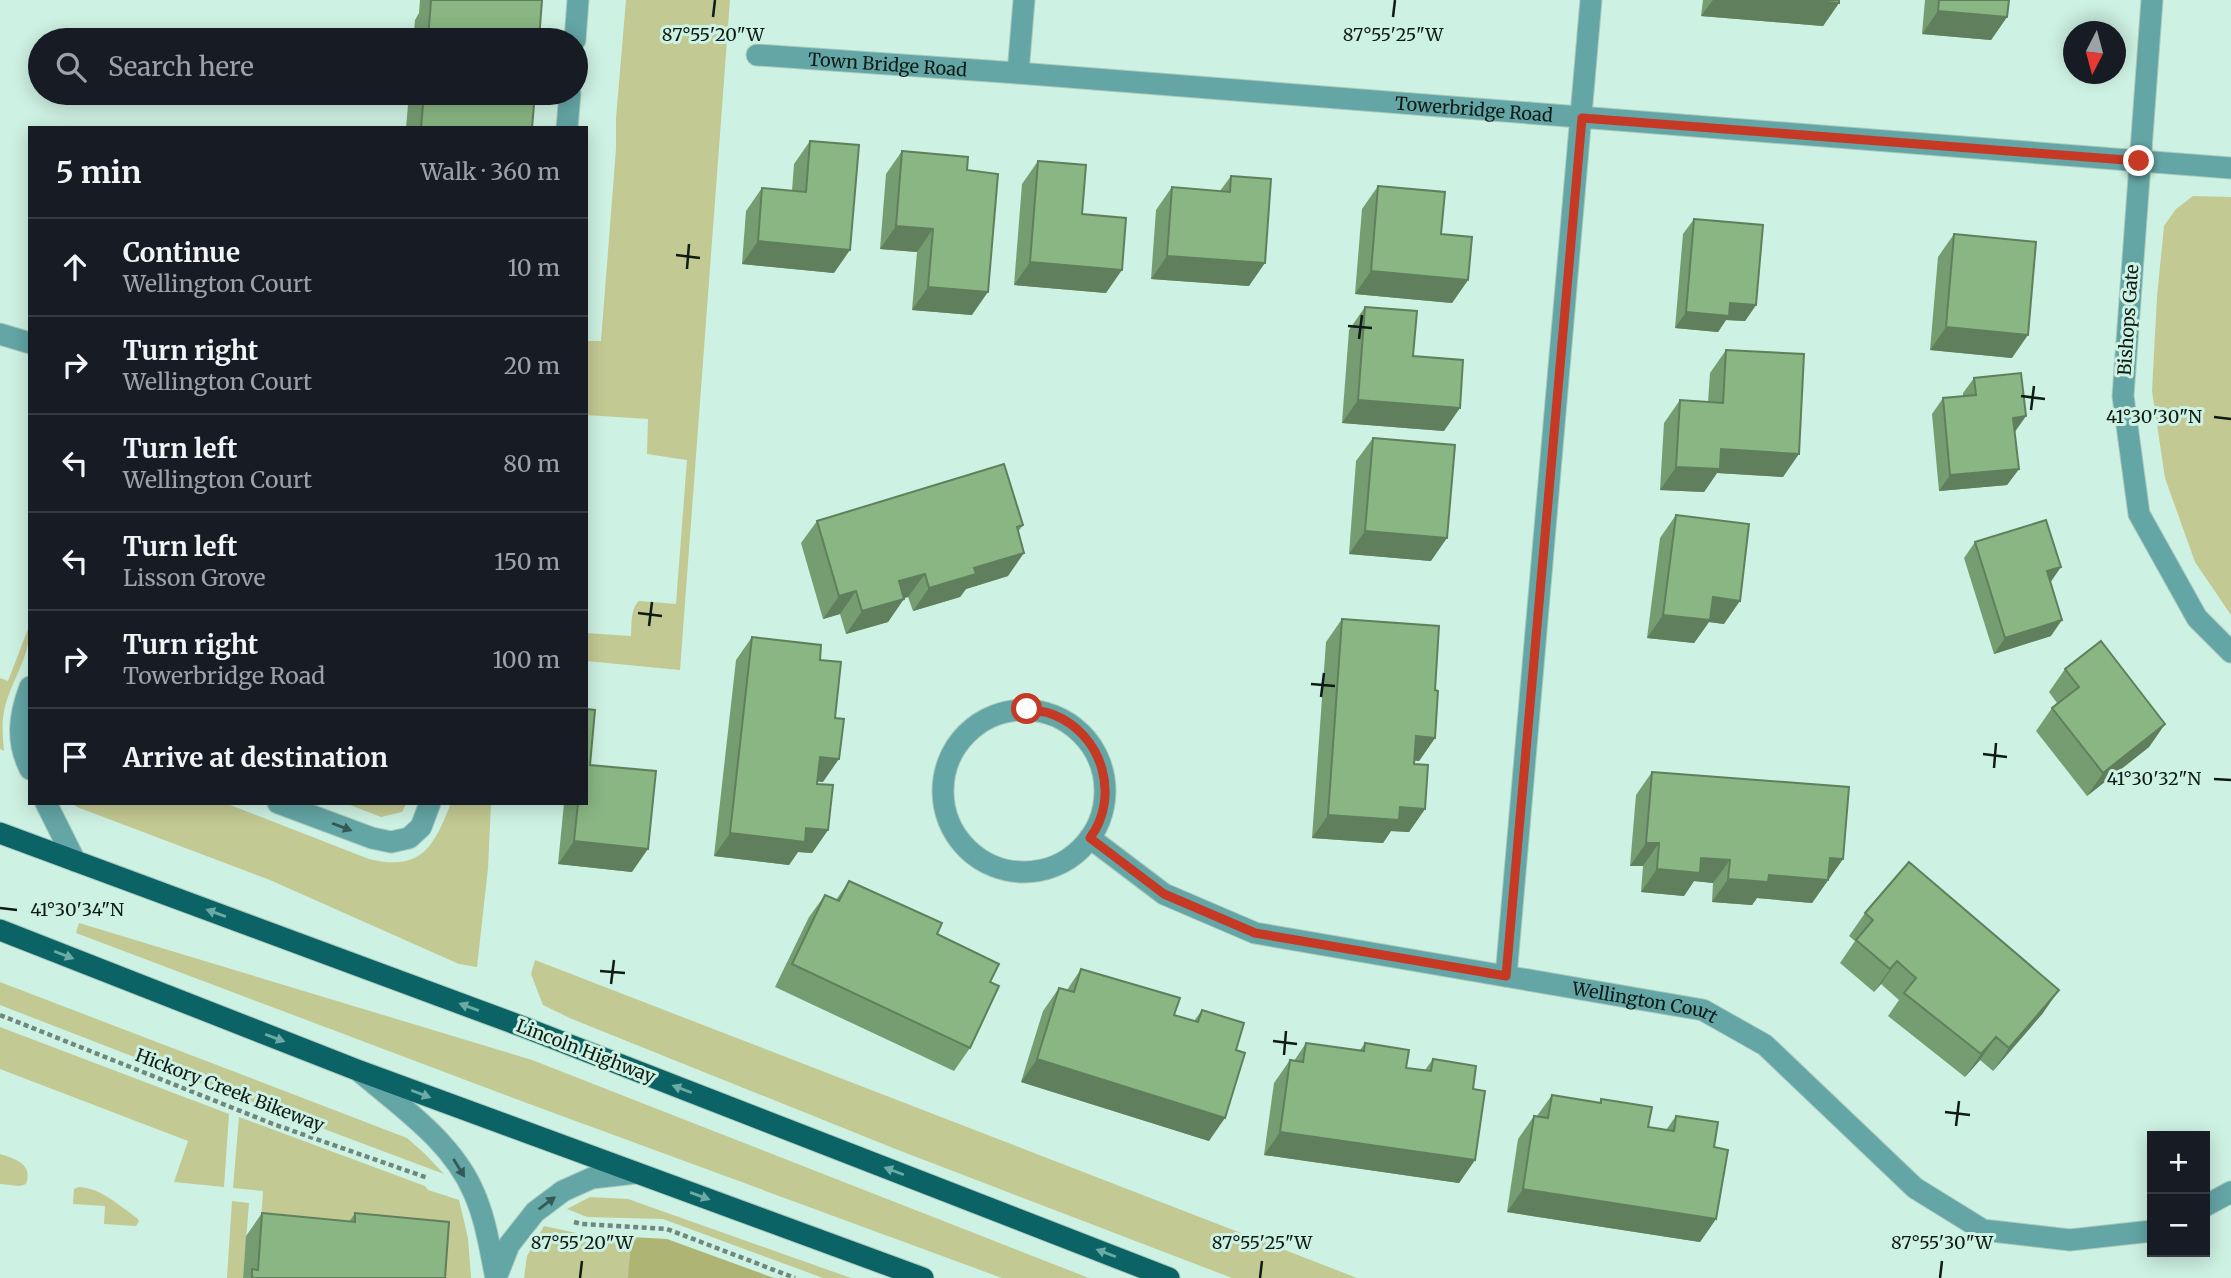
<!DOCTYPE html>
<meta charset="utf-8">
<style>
:root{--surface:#171b24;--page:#20242c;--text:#f1f3f6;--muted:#9ea1a6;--line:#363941}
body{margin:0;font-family:Merriweather,serif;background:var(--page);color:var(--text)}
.controls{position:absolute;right:21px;bottom:21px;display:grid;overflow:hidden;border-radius:0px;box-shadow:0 4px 18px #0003}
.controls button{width:63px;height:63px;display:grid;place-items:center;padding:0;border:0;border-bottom:2px solid var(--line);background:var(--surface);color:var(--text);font:35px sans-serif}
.compass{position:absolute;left:2063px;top:21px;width:63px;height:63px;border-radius:50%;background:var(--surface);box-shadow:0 4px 18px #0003;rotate:186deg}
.stop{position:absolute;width:21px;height:21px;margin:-16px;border:5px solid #c53925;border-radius:50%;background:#fff}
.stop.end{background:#c53925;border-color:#fff;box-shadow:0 2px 7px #0008}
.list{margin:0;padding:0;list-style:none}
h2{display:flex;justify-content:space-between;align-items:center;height:91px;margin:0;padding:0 28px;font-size:30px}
h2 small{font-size:23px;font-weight:400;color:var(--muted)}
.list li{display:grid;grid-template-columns:46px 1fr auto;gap:21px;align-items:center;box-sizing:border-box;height:98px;padding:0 28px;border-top:2px solid var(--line)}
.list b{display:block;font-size:26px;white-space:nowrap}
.list p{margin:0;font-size:23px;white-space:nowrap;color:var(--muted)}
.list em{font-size:23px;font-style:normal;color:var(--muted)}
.icon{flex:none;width:38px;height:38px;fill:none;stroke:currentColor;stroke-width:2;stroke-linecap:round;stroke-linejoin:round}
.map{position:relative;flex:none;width:2231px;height:1278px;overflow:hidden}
.search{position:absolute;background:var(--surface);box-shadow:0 4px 18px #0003;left:28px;top:28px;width:560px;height:77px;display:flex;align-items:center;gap:18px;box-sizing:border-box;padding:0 24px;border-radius:38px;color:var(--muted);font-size:26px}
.panel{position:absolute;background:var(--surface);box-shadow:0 4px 18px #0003;left:28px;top:126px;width:560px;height:679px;border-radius:0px}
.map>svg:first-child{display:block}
.green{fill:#c2c992}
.forest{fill:#adb474}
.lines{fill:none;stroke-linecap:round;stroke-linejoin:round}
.minor-casing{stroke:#abcabd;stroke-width:23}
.major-casing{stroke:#abcabd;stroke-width:23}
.path{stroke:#6f877d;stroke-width:4.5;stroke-dasharray:5 3.5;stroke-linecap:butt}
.minor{stroke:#64a5a5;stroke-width:21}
.major{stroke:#0b6365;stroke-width:21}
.wall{fill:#769d71}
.shaded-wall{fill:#607f5c}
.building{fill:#89b683;stroke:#607f5c;stroke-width:2}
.oneway{fill:#355956}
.oneway2{fill:#6caaa4}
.route{stroke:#c53925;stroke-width:9}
.ticks{fill:none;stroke:#0e1b16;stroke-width:2.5}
.labels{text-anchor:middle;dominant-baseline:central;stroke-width:6;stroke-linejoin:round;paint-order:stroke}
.street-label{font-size:18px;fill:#0e1b16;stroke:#cdf1e2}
.ticks-label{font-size:18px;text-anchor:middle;fill:#0e1b16;stroke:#cdf1e2;stroke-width:6;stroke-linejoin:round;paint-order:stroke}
</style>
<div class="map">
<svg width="2231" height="1278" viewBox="0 0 2231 1278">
<rect width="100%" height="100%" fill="#cdf1e2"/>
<path class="green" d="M 626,0 L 730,0 L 680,670 L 586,661 L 586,633 L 631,636 C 632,625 630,609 639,601 L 676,604 L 687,460 L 647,454 L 648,419 L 586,415 L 586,341 L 601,341 L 616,149 L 616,118 Z
M 2193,196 L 2231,197 L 2231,615 L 2195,562 L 2165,478 L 2152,391 L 2157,297 L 2164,226 L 2176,209 Z
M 30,624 C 30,658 13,677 5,707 C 1,722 3,736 4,751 L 0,749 L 0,678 L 8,681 Z
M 72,803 L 225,803 L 369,859 C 422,872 434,846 451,803 L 491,803 L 488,868 L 477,967 L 459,964 L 270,880 L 77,807 Z
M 345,803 L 407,803 L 402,812 L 381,817 Z
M 79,923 L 532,1060 L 1089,1278 L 1002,1278 L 524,1102 L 76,933 Z
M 535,960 L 1357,1278 L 1232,1278 L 893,1148 L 572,1019 L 543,1005 L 531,974 Z
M 0,982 L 407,1138 L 424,1153 L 444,1174 L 209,1086 L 0,1005 Z
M 0,1027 L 229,1114 L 224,1187 L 174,1182 L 188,1141 L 0,1069 Z
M 239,1117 L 425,1186 L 428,1190 L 459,1200 L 468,1238 L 471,1278 L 430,1278 L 260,1238 L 263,1191 L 233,1188 Z
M 0,1154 C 16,1159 33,1164 26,1184 L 20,1186 L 0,1184 Z
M 79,1187 C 101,1188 120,1206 137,1218 L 139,1221 L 136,1226 L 104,1224 L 105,1206 L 73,1204 L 74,1189 Z
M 590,1197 L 628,1199 L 851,1278 L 823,1278 L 663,1219 L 587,1217 L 567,1209 Z
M 232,1201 L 249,1203 L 243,1278 L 227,1278 Z
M 544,1226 L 581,1234 L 631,1237 L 629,1264 L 675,1278 L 524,1278 L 527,1256 Z"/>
<path class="forest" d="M 631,1237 L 667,1239 L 774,1278 L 628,1278 Z"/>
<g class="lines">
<g class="minor-casing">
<g id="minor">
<path d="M 2152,0 L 2123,396 L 2139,514 L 2197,618 L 2231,652"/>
<path d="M 575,40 L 578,0"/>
<path id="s1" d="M 757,55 L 1018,73 L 2231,168"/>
<path d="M 1018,73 L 1024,0"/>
<path d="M 567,128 L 570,93"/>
<path d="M 0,334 L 30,343"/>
<path d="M 30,687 C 19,716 16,741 30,769"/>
<circle cx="1024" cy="791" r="81"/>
<path d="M 46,803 L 75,861"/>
<path d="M 278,803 L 372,838 L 391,842 L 409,838 L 421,827 L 430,803"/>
<path id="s2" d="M 1090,838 L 1164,894 L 1255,933 L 1703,1010 L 1765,1045 L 1915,1188 L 1983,1230 L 2070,1240 L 2152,1231"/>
<path d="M 1506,976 L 1591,0"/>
<path d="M 359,1071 C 400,1106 452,1141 474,1193 C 486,1220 490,1250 496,1278"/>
<path d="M 2205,1206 L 2231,1192"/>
<path d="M 496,1278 L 509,1245 L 535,1212 L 563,1191 L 592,1178 L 636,1173"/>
</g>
</g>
<g class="major-casing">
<path id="major" d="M 0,833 L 521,1026 L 1169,1278
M 0,930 L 357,1070 L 923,1278"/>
</g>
<path class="path" d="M 0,1015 L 273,1124 L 428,1178
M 574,1222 L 582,1224 L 667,1229 L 795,1278"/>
<use href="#minor" class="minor"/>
<use href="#major" class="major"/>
</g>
<path class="wall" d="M 420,0 L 542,0 L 539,40 L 413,40 L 415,20 L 419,13 Z
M 1703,0 L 1839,0 L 1839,3 L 1823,26 L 1701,16 Z
M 1925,0 L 2009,0 L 2007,17 L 1991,40 L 1922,34 Z
M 409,93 L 535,93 L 532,128 L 406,128 Z
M 810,141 L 834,273 L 742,264 L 746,211 L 762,188 L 792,191 L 794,164 Z
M 902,151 L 972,315 L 912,310 L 917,252 L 880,249 L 886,174 Z
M 1038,161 L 1082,214 L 1106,293 L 1014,285 L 1022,184 Z
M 1231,176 L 1249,286 L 1151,279 L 1156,210 L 1172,187 L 1220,191 Z
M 1378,186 L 1441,234 L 1468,280 L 1452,303 L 1355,294 L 1362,209 Z
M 1694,219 L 1756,305 L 1745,321 L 1726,320 L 1718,332 L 1675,328 L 1683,234 Z
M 1954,234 L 2012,358 L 1930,350 L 1938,257 Z
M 1365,307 L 1413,356 L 1444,431 L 1342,423 L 1349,330 Z
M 1726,350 L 1783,477 L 1717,473 L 1704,492 L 1660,490 L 1664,423 L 1680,400 L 1708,402 L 1710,373 Z
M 1974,378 L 2026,416 L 2015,432 L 2019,469 L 2007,485 L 1939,491 L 1932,414 L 1943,398 L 1963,397 L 1963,393 Z
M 1373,438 L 1431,561 L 1349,554 L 1356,461 Z
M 1676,515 L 1724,624 L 1709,622 L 1694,643 L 1647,638 L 1660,538 Z
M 817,521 L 1023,525 L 1018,532 L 1008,576 L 966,589 L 960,597 L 913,611 L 908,597 L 904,598 L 888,622 L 846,634 L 840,614 L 823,619 L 801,543 Z
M 1975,542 L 2051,636 L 1994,654 L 1964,558 Z
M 1342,619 L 1435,690 L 1435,738 L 1419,761 L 1414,760 L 1414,764 L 1425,809 L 1409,832 L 1391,831 L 1383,843 L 1312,838 L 1326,642 Z
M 752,637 L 820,660 L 823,782 L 818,781 L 817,784 L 828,830 L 812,853 L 798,852 L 789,865 L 714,856 L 736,660 Z
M 2065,669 L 2165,724 L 2149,747 L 2087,796 L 2036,731 L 2052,708 L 2057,703 L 2049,692 Z
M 590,765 L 632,872 L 558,864 L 564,803 L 586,803 Z
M 1652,772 L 1843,859 L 1812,903 L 1757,898 L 1752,905 L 1712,902 L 1713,883 L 1694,881 L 1684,896 L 1641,892 L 1643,866 L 1630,866 L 1636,795 Z
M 849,881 L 937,934 L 990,982 L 970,1048 L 954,1071 L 775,987 L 809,917 L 825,895 L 836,900 Z
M 1865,913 L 2043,1013 L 1993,1071 L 1980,1060 L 1965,1077 L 1888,1016 L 1899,1000 L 1881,984 L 1874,992 L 1840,963 L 1855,941 L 1849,936 Z
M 1081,969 L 1174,1015 L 1194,1021 L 1202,1010 L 1209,1141 L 1021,1082 L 1043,1011 L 1059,988 L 1067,990 Z
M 1306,1043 L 1360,1050 L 1365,1043 L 1406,1068 L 1425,1070 L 1433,1059 L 1473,1089 L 1475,1160 L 1459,1183 L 1264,1155 L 1274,1083 L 1290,1060 L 1294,1061 Z
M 1552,1095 L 1599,1103 L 1601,1099 L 1648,1127 L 1666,1130 L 1676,1116 L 1714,1147 L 1716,1219 L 1700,1242 L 1507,1212 L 1518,1139 L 1534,1116 L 1537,1116 Z
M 262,1213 L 349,1222 L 355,1213 L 445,1278 L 243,1278 L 246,1236 Z"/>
<path class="shaded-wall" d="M 1713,0 L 1803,0 L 1839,3 L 1823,26 L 1701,16 Z
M 1938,11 L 2007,17 L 1991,40 L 1922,34 Z
M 896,226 L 933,229 L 917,252 L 880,249 Z
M 758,241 L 850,250 L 834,273 L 742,264 Z
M 1167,256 L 1265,263 L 1249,286 L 1151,279 Z
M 1030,262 L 1122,270 L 1106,293 L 1014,285 Z
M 1371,271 L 1468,280 L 1452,303 L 1355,294 Z
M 928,287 L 988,292 L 972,315 L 912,310 Z
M 1730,303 L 1756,305 L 1745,321 L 1726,320 L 1718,332 L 1675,328 L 1686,312 Z
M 1946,327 L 2028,335 L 2012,358 L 1930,350 Z
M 1358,400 L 1460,408 L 1444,431 L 1342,423 Z
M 2026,416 L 2014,432 L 2013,418 Z
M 1721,449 L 1799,454 L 1783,477 L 1717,473 L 1704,492 L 1660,490 L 1676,467 Z
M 2019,469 L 2007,485 L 1939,491 L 1950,475 Z
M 1365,531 L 1447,538 L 1431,561 L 1349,554 Z
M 1024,553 L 1008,576 L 966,589 L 960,597 L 913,611 L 929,588 L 974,568 Z
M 2061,567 L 2050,583 L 2047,571 Z
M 925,574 L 908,597 L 883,604 L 899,581 Z
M 856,591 L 840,614 L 823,619 L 839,596 Z
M 1713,597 L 1740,601 L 1724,624 L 1709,622 L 1694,643 L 1647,638 L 1663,615 Z
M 904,599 L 888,622 L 846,634 L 862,611 Z
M 2062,620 L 2051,636 L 1994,654 L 2005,638 Z
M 2165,724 L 2149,747 L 2087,796 L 2103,773 Z
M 1416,736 L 1435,738 L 1419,761 L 1399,759 Z
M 820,757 L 839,759 L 823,782 L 804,780 Z
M 1400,807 L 1425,809 L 1409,832 L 1391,831 L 1383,843 L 1312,838 L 1328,815 Z
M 806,828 L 828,830 L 812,853 L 798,852 L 789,865 L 714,856 L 730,833 Z
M 574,841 L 648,849 L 632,872 L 558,864 Z
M 1646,843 L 1659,843 L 1643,866 L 1630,866 Z
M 1701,858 L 1730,860 L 1713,883 L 1694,881 L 1684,896 L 1641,892 L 1657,869 Z
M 1830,858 L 1843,859 L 1812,903 L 1757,898 L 1752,905 L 1712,902 L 1728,879 L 1769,875 Z
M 1897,961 L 1881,984 L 1874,992 L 1890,969 Z
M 2059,990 L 2043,1013 L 1993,1071 L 2009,1048 Z
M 1996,1037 L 1980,1060 L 1965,1077 L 1981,1054 Z
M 1037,1059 L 1225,1118 L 1209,1141 L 1021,1082 Z
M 1280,1132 L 1475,1160 L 1459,1183 L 1264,1155 Z
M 1523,1189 L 1716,1219 L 1700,1242 L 1507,1212 Z"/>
<path class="building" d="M 431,0 L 542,0 L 539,40 L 428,40 Z
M 1803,0 L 1839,0 L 1839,3 Z
M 1939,0 L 2009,0 L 2007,17 L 1938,11 Z
M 424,93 L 535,93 L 532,128 L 421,128 Z
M 810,141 L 859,145 L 850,250 L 758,241 L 762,188 L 806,192 Z
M 902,151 L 968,157 L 967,170 L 998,174 L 988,292 L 928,287 L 933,229 L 896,226 Z
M 1038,161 L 1086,165 L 1082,214 L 1126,218 L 1122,270 L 1030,262 Z
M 1231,176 L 1271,179 L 1265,263 L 1167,256 L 1172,187 L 1230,192 Z
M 1378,186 L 1445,192 L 1441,234 L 1472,237 L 1468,280 L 1371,271 Z
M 1694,219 L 1763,225 L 1756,305 L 1730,303 L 1729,316 L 1686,312 Z
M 1954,234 L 2036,242 L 2028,335 L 1946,327 Z
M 1365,307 L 1417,311 L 1413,356 L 1463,360 L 1460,408 L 1358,400 Z
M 1726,350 L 1804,354 L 1799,454 L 1721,449 L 1720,469 L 1676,467 L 1680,400 L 1723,403 Z
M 2021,373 L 2026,416 L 2013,418 L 2019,469 L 1950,475 L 1943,398 L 1976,395 L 1974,378 Z
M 1373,438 L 1455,445 L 1447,538 L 1365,531 Z
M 1004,464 L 1023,525 L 1017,527 L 1024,553 L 974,568 L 976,574 L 929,588 L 925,574 L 899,581 L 904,599 L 862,611 L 856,591 L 839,596 L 817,521 Z
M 1676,515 L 1749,524 L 1740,601 L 1713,597 L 1710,620 L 1663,615 Z
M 2046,520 L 2061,567 L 2047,571 L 2062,620 L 2005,638 L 1975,542 Z
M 1342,619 L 1439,626 L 1435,690 L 1438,691 L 1435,738 L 1416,736 L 1414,764 L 1428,765 L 1425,809 L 1400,807 L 1399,820 L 1328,815 Z
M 752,637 L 821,645 L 820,660 L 841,662 L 835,718 L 844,719 L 839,759 L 820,757 L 817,784 L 833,785 L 828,830 L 806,828 L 805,842 L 730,833 Z
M 2101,641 L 2165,724 L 2103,773 L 2052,708 L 2079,687 L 2065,669 Z
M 586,709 L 595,710 L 590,765 L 656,771 L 648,849 L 574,841 L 578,803 L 586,803 Z
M 1652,772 L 1849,787 L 1843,859 L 1830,858 L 1828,880 L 1769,875 L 1768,882 L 1728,879 L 1730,860 L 1701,858 L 1700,873 L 1657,869 L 1659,843 L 1646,843 Z
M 1909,862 L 2059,990 L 2009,1048 L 1996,1037 L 1981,1054 L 1904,993 L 1916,978 L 1897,961 L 1890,969 L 1856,940 L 1873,920 L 1865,913 Z
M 849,881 L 942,923 L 937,934 L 999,964 L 990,982 L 999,986 L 970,1048 L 792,964 L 825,895 L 839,901 Z
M 1081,969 L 1180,998 L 1174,1015 L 1198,1022 L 1202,1010 L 1244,1023 L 1236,1050 L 1245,1053 L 1225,1118 L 1037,1059 L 1059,988 L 1074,992 Z
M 1306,1043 L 1364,1051 L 1365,1043 L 1409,1050 L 1406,1068 L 1431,1071 L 1433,1059 L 1476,1066 L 1473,1089 L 1485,1091 L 1475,1160 L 1280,1132 L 1290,1060 L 1303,1062 Z
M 1552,1095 L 1601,1103 L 1601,1099 L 1652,1107 L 1648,1127 L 1674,1131 L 1676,1116 L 1718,1122 L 1714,1147 L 1728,1150 L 1716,1219 L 1523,1189 L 1534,1116 L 1548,1118 Z
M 262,1213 L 355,1222 L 355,1213 L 449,1222 L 445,1278 L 252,1278 L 252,1269 L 258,1270 Z"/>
<defs><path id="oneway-solid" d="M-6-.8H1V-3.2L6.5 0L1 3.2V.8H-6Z" transform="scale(1.75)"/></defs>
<g class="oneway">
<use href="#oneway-solid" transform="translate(342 827) rotate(21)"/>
<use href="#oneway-solid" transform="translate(459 1168) rotate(58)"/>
<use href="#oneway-solid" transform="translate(547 1203) rotate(-37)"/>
</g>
<g class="oneway2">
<use href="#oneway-solid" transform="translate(216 913) rotate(-160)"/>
<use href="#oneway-solid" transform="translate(64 955) rotate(21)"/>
<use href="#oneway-solid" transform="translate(469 1007) rotate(-160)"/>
<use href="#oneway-solid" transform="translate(275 1038) rotate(21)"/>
<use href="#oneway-solid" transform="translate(682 1089) rotate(-159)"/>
<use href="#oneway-solid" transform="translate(421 1094) rotate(21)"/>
<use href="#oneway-solid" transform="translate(894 1171) rotate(-159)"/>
<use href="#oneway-solid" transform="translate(700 1196) rotate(20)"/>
<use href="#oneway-solid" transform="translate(1106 1253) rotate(-159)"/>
</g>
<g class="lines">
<path class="route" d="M 1027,709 C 1036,711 1046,711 1054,715 C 1102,734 1121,796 1090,838 L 1164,894 L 1255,933 L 1506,976 L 1582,118 L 2139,161"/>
</g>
<path class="ticks" d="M 713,17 L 715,0M 1393,17 L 1395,0M 676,255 L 700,258M 687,269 L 689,244M 1348,326 L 1372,328M 1359,339 L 1362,315M 2021,396 L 2045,399M 2031,410 L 2034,386M 2214,417 L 2231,419M 638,613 L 662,616M 649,626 L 652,602M 1311,684 L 1335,686M 1321,697 L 1324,673M 1983,754 L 2007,757M 1994,768 L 1996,743M 2214,779 L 2231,780M 0,908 L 17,910M 600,971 L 625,973M 611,984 L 614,960M 1273,1041 L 1297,1044M 1284,1055 L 1286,1031M 1945,1112 L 1970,1115M 1956,1126 L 1959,1101M 580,1278 L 582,1261M 1260,1278 L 1262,1261M 1940,1278 L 1942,1261"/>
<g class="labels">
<g class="street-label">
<text stroke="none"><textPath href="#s1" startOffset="131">Town Bridge Road</textPath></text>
<text stroke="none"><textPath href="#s1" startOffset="719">Towerbridge Road</textPath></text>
<text transform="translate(2128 320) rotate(-86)">Bishops Gate</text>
<text stroke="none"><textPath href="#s2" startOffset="588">Wellington Court</textPath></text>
<text transform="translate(586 1051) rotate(21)">Lincoln Highway</text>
<text transform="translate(230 1090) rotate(21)">Hickory Creek Bikeway</text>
</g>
</g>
<g class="ticks-label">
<text x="713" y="41">87°55'20"W</text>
<text x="1393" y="41">87°55'25"W</text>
<text x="2154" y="423">41°30'30"N</text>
<text x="2154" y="785">41°30'32"N</text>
<text x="77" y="916">41°30'34"N</text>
<text x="582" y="1249">87°55'20"W</text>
<text x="1262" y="1249">87°55'25"W</text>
<text x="1942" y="1249">87°55'30"W</text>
</g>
</svg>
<div class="controls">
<button>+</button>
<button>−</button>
</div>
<svg class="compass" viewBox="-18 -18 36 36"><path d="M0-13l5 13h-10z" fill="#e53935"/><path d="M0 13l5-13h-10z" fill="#9ea1a6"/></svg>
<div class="stop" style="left:1027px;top:709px"></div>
<div class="stop end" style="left:2139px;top:161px"></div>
<div class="search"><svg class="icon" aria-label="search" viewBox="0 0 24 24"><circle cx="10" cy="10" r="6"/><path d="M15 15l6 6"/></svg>Search here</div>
<section class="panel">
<h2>5 min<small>Walk · 360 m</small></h2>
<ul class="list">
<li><svg class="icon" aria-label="ahead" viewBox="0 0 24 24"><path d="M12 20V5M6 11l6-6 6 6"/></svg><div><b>Continue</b><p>Wellington Court</p></div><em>10 m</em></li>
<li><svg class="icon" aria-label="right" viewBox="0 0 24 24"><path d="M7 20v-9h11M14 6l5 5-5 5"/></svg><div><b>Turn right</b><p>Wellington Court</p></div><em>20 m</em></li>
<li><svg class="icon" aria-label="left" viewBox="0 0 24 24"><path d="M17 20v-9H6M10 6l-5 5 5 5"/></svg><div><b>Turn left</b><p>Wellington Court</p></div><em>80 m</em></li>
<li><svg class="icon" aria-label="left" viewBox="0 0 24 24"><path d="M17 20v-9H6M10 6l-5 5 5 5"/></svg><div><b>Turn left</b><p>Lisson Grove</p></div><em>150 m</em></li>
<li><svg class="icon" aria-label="right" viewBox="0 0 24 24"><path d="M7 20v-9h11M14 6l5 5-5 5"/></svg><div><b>Turn right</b><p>Towerbridge Road</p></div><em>100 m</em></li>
<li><svg class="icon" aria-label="arrive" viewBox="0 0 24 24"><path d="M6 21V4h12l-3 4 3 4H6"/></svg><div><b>Arrive at destination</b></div></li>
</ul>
</section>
</div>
